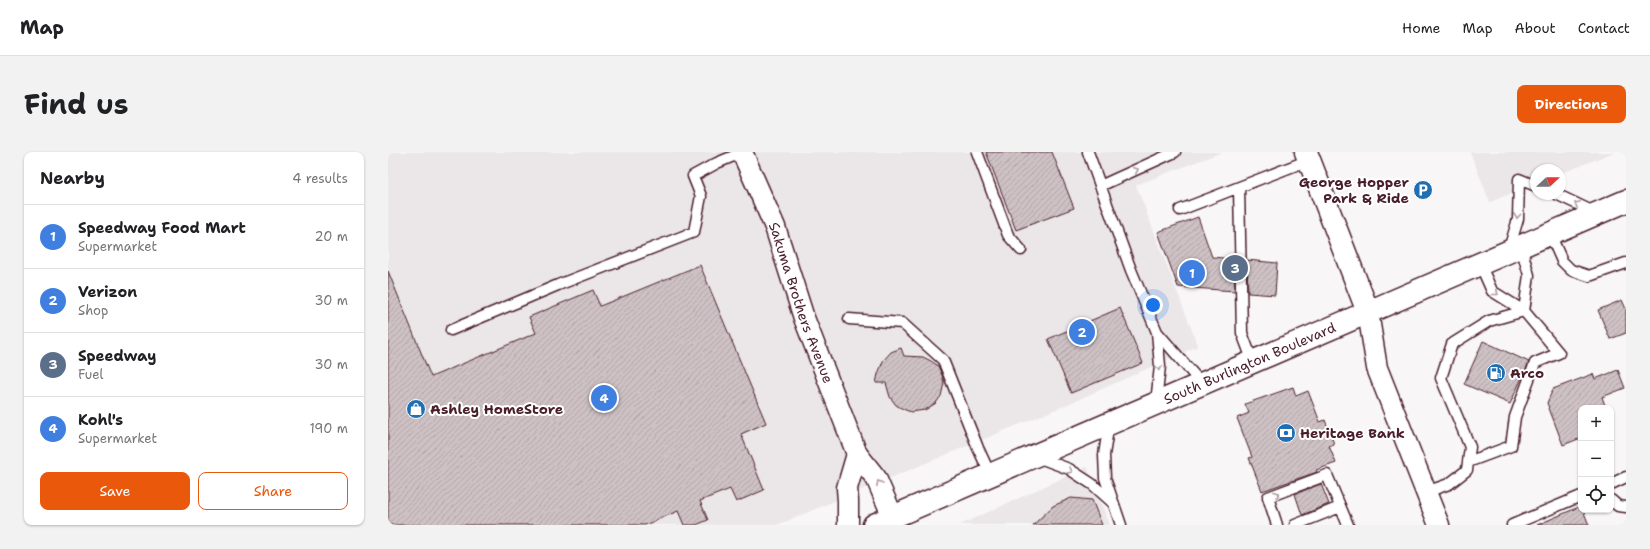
<!DOCTYPE html>
<meta charset="utf-8">
<style>
:root{--surface:#fff;--page:#f2f2f2;--text:#202124;--muted:#757577;--line:#e0e0e0;--accent:#ea580c}
body{margin:0;font-family:"Shantell Sans",sans-serif;background:var(--page);color:var(--text)}
.controls{position:absolute;right:12px;bottom:12px;display:grid;overflow:hidden;border-radius:8px;box-shadow:0 1px 3px #0004}
.controls button{width:36px;height:36px;display:grid;place-items:center;padding:0;border:0;border-bottom:1px solid var(--line);background:var(--surface);color:var(--text);font:20px sans-serif}
.compass{position:absolute;left:1142px;top:12px;width:36px;height:36px;border-radius:50%;background:var(--surface);box-shadow:0 1px 3px #0004;rotate:68deg}
.you{position:absolute;left:765px;top:153px;width:14px;height:14px;margin:-10px;border:3px solid #fff;border-radius:50%;background:#1a73e8;box-shadow:0 0 0 6px #1a73e833}
.badge{display:grid;place-items:center;width:26px;height:26px;border-radius:50%;background:var(--accent);color:#fff;font-size:13px;font-weight:700}
.pin{position:absolute;translate:-50% -50%;border:2px solid #fff;box-shadow:0 1px 4px #0006}
.list{margin:0;padding:0;list-style:none}
h2{display:flex;justify-content:space-between;align-items:center;height:52px;margin:0;padding:0 16px;font-size:17px}
h2 small{font-size:13px;font-weight:400;color:var(--muted)}
.list li{display:grid;grid-template-columns:26px 1fr auto;gap:12px;align-items:center;box-sizing:border-box;height:64px;padding:0 16px;border-top:1px solid var(--line)}
.list b{display:block;font-size:15px;white-space:nowrap}
.list p{margin:0;font-size:13px;white-space:nowrap;color:var(--muted)}
.list em{font-size:13px;font-style:normal;color:var(--muted)}
.actions{display:flex;gap:8px;padding:12px 16px}
.actions a{flex:1;padding:9px 0;border:1px solid var(--accent);border-radius:8px;text-align:center;font-size:14px;color:var(--accent)}
.actions .main{background:var(--accent);color:#fff}
.icon{flex:none;width:22px;height:22px;fill:none;stroke:currentColor;stroke-width:2;stroke-linecap:round;stroke-linejoin:round}
.map{position:relative;flex:none;width:1238px;height:373px;overflow:hidden;border-radius:8px}
header{display:flex;align-items:center;gap:24px;box-sizing:border-box;height:56px;padding:0 20px;background:var(--surface);border-bottom:1px solid var(--line)}
header strong{font-size:19px}
nav{display:flex;gap:22px;margin-inline-start:auto;font-size:14px}
.intro{display:flex;align-items:center;justify-content:space-between;box-sizing:border-box;height:96px;padding:0 24px}
h1{margin:0;font-size:28px}
.button{padding:10px 18px;border-radius:8px;background:var(--accent);color:#fff;font-size:14px;font-weight:700}
main{display:flex;gap:24px;padding:0 24px}
aside{flex:1;background:var(--surface);border-radius:8px;box-shadow:0 1px 3px #0004}
.map>svg:first-child{display:block}
.built{fill:#ebe6e8}
.building{fill:url(#building-hatch);stroke:#4a1f2b}
.lines{fill:none;stroke-linecap:round;stroke-linejoin:round}
.service-casing{stroke:#4a1f2b;stroke-width:13}
.minor-casing{stroke:#4a1f2b;stroke-width:23}
.secondary-casing{stroke:#4a1f2b;stroke-width:25}
.service{stroke:#fff;stroke-width:10}
.minor{stroke:#fff;stroke-width:20}
.secondary{stroke:#fff;stroke-width:22}
.oneway{stroke:#ae9aa0}
.labels{text-anchor:middle;dominant-baseline:central;stroke-width:4;stroke-linejoin:round;paint-order:stroke}
.poi-label{font-size:14px;font-weight:bold;fill:#4a1f2b;stroke:#fff;text-anchor:start}
.street-label{font-size:14px;fill:#4a1f2b;stroke:#fff}
</style>
<header>
<strong>Map</strong>
<nav><a>Home</a><a>Map</a><a>About</a><a>Contact</a></nav>
</header>
<div class="intro"><h1>Find us</h1><a class="button">Directions</a></div>
<main>
<aside>
<h2>Nearby<small>4 results</small></h2>
<ul class="list">
<li><span class="badge" style="background:#3f7fe0">1</span><div><b>Speedway Food Mart</b><p>Supermarket</p></div><em>20 m</em></li>
<li><span class="badge" style="background:#3f7fe0">2</span><div><b>Verizon</b><p>Shop</p></div><em>30 m</em></li>
<li><span class="badge" style="background:#5c6f8a">3</span><div><b>Speedway</b><p>Fuel</p></div><em>30 m</em></li>
<li><span class="badge" style="background:#3f7fe0">4</span><div><b>Kohl's</b><p>Supermarket</p></div><em>190 m</em></li>
</ul>
<div class="actions"><a class="main">Save</a><a>Share</a></div>
</aside>
<div class="map">
<svg width="1238" height="373" viewBox="0 0 1238 373">
<defs>
<pattern id="building-hatch" width="6" height="6" patternUnits="userSpaceOnUse"><rect width="6" height="6" fill="#cdc1c4"/><path d="M-1 1l2-2M0 6l6-6M5 7l2-2" fill="none" stroke="#b2a5a9"/></pattern>
</defs>
<rect width="100%" height="100%" fill="#f8f6f7"/>
<filter id="ink" filterUnits="userSpaceOnUse"><feTurbulence type="fractalNoise" baseFrequency=".025" numOctaves="2"/><feDisplacementMap in="SourceGraphic" scale="8" xChannelSelector="R" yChannelSelector="G"/><feConvolveMatrix kernelMatrix="1 2 1 2 8 2 1 2 1" color-interpolation-filters="sRGB"/></filter>
<g filter="url(#ink)">
<path class="built" d="M 0,0 L 834,0 L 748,33 L 810,194 L 678,253 L 389,373 L 0,373 Z
M 1082,0 L 1226,0 L 1172,22 L 1172,18 L 1148,18 L 1148,31 L 1102,50 Z
M 699,315 L 722,373 L 572,373 Z"/>
<path class="building" d="M 598,0 L 664,0 L 686,56 L 628,78 Z
M 810,65 L 824,105 L 846,107 L 847,139 L 790,135 L 770,80 Z
M 859,108 L 889,111 L 887,143 L 860,141 Z
M 312,113 L 378,271 L 353,282 L 376,338 L 348,350 L 342,337 L 312,349 L 320,368 L 308,373 L 296,373 L 290,359 L 257,373 L 0,373 L 0,119 L 43,225 L 148,181 L 141,165 L 205,138 L 212,154 Z
M 1234,148 L 1238,157 L 1238,181 L 1222,187 L 1210,158 Z
M 732,156 L 755,211 L 683,241 L 660,187 Z
M 1095,189 L 1141,210 L 1122,252 L 1076,232 Z
M 513,196 L 516,204 L 535,205 L 543,209 L 550,214 L 554,223 L 556,231 L 553,244 L 548,251 L 537,258 L 523,260 L 515,257 L 508,253 L 502,245 L 498,231 L 488,231 L 490,222 L 495,209 L 503,200 Z
M 1230,218 L 1237,236 L 1214,245 L 1218,256 L 1193,256 L 1193,286 L 1175,293 L 1159,251 L 1165,237 L 1205,222 L 1207,227 Z
M 905,235 L 908,244 L 920,239 L 932,270 L 937,268 L 946,292 L 941,294 L 948,311 L 928,318 L 929,320 L 874,339 L 861,306 L 864,305 L 849,266 L 861,261 L 857,252 Z
M 933,332 L 941,352 L 914,363 L 907,342 Z
M 683,346 L 704,348 L 714,373 L 645,373 L 665,354 Z
M 1193,354 L 1193,358 L 1195,358 L 1201,373 L 1149,373 Z"/>
<g class="lines">
<g class="service-casing">
<path id="service" d="M 589,0 L 620,83 L 633,98
M 700,0 L 743,118 L 769,180 L 814,232
M 712,34 L 787,0
M 851,36 L 854,181 L 865,210
M 1168,42 L 1208,61
M 792,58 L 921,8
M 1162,82 L 1174,109 L 1183,118 L 1201,124 L 1238,111
M 1133,95 L 1141,123 L 1136,159
M 1121,97 L 1130,67 L 1131,27 L 1148,34
M 461,167 L 514,171 L 555,208 L 590,296 L 602,322
M 63,178 L 170,133 L 306,80 L 313,44 L 305,24 L 329,11 L 355,0
M 768,251 L 772,214 L 769,180
M 721,271 L 716,303 L 717,326 L 733,373
M 649,305 L 681,317 L 704,332 L 724,350
M 1080,310 L 1123,294 L 1127,265 L 1147,211 L 1171,201 L 1136,159 L 1104,139 L 1092,112
M 1223,332 L 1238,325
M 1038,340 L 1061,332 L 1079,318 L 1082,295 L 1053,226 L 1064,192 L 1101,169 L 1136,159
M 1223,348 L 1230,354 L 1238,355
M 889,373 L 880,345 L 939,323 L 960,373
M 907,373 L 952,355
M 1124,373 L 1193,344"/>
</g>
<g class="minor-casing">
<g id="minor">
<path id="s1" d="M 354,0 L 387,75 L 416,166 L 469,302 L 488,326 L 505,365"/>
<path d="M 980,160 L 989,216 L 1051,373"/>
<path d="M 460,373 L 460,349 L 459,336 L 469,302"/>
</g>
</g>
<g class="secondary-casing">
<g id="secondary">
<path d="M 918,0 L 980,160"/>
<path id="s2" d="M 486,373 L 1238,49"/>
</g>
</g>
<use href="#service" class="service"/>
<use href="#minor" class="minor"/>
<use href="#secondary" class="secondary"/>
</g>
<defs><path id="oneway-chevron" d="M-2-3.5L2.5 0L-2 3.5" fill="none" stroke-width="1.6" stroke-linecap="round" stroke-linejoin="round"/></defs>
<g class="oneway">
<use href="#oneway-chevron" transform="translate(748 18) rotate(-24)"/>
<use href="#oneway-chevron" transform="translate(1189 52) rotate(-155)"/>
<use href="#oneway-chevron" transform="translate(1129 64) rotate(95)"/>
<use href="#oneway-chevron" transform="translate(1108 141) rotate(38)"/>
<use href="#oneway-chevron" transform="translate(771 216) rotate(90)"/>
<use href="#oneway-chevron" transform="translate(682 319) rotate(28)"/>
<use href="#oneway-chevron" transform="translate(491 331) rotate(-118)"/>
<use href="#oneway-chevron" transform="translate(889 342) rotate(-21)"/>
</g>
</g>
<defs>
<g id="parking-disc" transform="scale(1)"><circle r="9.5" fill="#1f6fb2" stroke="#fff"/><path d="M-3.5-5.5H1a3.5 3.5 0 0 1 0 7H-1V5.5H-3.5ZM-1-3.4V-.6H.8a1.4 1.4 0 0 0 0-2.8Z" fill="#fff"/></g>
<g id="fuel-disc" transform="scale(1)"><circle r="9.5" fill="#1f6fb2" stroke="#fff"/><path d="M-5.5-6h7V0h2V4h1.3V-2.5L3-4.5l.8-.8L6-3V5H2.5V1h-1V6h-7ZM-4.2-4.7v3.2H.2V-4.7Z" fill="#fff"/></g>
<g id="shop-disc" transform="scale(1)"><circle r="9.5" fill="#1f6fb2" stroke="#fff"/><path d="M-5-2.5h2.3a2.7 3.5 0 0 1 5.4 0H5L5.5 6h-11ZM-1.5-2.5h3a1.5 2.3 0 0 0-3 0Z" fill="#fff"/></g>
<g id="bank-disc" transform="scale(1)"><circle r="9.5" fill="#1f6fb2" stroke="#fff"/><path d="M-6-4H6V4H-6ZM0-2.3a2.3 2.3 0 1 0 0 4.6a2.3 2.3 0 1 0 0-4.6Z" fill="#fff"/></g>
</defs>
<g fill-rule="evenodd">
<use href="#parking-disc" x="1035" y="38"/>
<use href="#fuel-disc" x="1108" y="221"/>
<use href="#shop-disc" x="28" y="257"/>
<use href="#bank-disc" x="898" y="281"/>
</g>
<g class="labels">
<g class="poi-label">
<text x="1021" y="30" text-anchor="end">George Hopper<tspan x="1021" dy="16">Park &amp; Ride</tspan></text>
<text x="1122" y="221">Arco</text>
<text x="42" y="257">Ashley HomeStore</text>
<text x="912" y="281">Heritage Bank</text>
</g>
<g class="street-label">
<text stroke="none"><textPath href="#s1" startOffset="162">Sakuma Brothers Avenue</textPath></text>
<text stroke="none"><textPath href="#s2" startOffset="409">South Burlington Boulevard</textPath></text>
</g>
</g>
</svg>
<div class="controls">
<button>+</button>
<button>−</button>
<button><svg class="icon" aria-label="locate" viewBox="0 0 24 24"><circle cx="12" cy="12" r="6"/><path d="M12 2v4M12 18v4M2 12h4M18 12h4"/></svg></button>
</div>
<svg class="compass" viewBox="-18 -18 36 36"><path d="M0-13l5 13h-10z" fill="#e53935"/><path d="M0 13l5-13h-10z" fill="#757577"/></svg>
<div class="you"></div>
<div class="pin badge" style="left:804px;top:121px;background:#3f7fe0">1</div>
<div class="pin badge" style="left:694px;top:180px;background:#3f7fe0">2</div>
<div class="pin badge" style="left:847px;top:116px;background:#5c6f8a">3</div>
<div class="pin badge" style="left:216px;top:246px;background:#3f7fe0">4</div>
</div>
</main>
